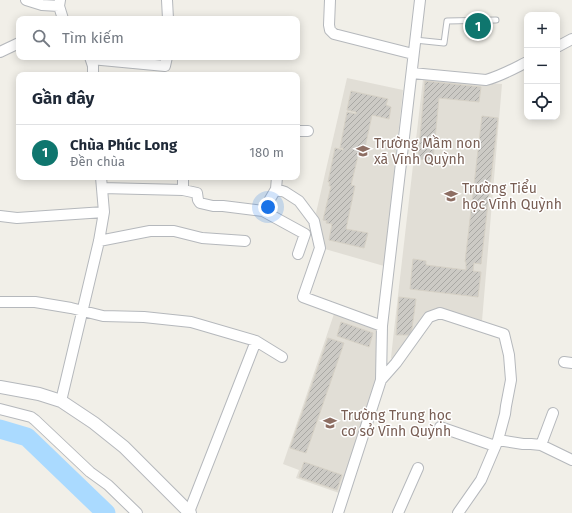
<!DOCTYPE html>
<html lang="vi">
<meta charset="utf-8">
<style>
:root{--surface:#fff;--page:#f2f2f3;--text:#1f2937;--muted:#747a83;--line:#e0e1e3;--accent:#0f766e}
body{margin:0;font-family:"Fira Sans",sans-serif;background:var(--page);color:var(--text)}
.controls{position:absolute;right:12px;top:12px;display:grid;overflow:hidden;border-radius:8px;box-shadow:0 2px 10px #0003}
.controls button{width:36px;height:36px;display:grid;place-items:center;padding:0;border:0;border-bottom:1px solid var(--line);background:var(--surface);color:var(--text);font:20px sans-serif}
.you{position:absolute;left:268px;top:207px;width:14px;height:14px;margin:-10px;border:3px solid #fff;border-radius:50%;background:#1a73e8;box-shadow:0 0 0 6px #1a73e833}
.badge{display:grid;place-items:center;width:26px;height:26px;border-radius:50%;background:var(--accent);color:#fff;font-size:13px;font-weight:700}
.pin{position:absolute;translate:-50% -50%;border:2px solid #fff;box-shadow:0 1px 4px #0006}
.list{margin:0;padding:0;list-style:none}
h2{display:flex;justify-content:space-between;align-items:center;height:52px;margin:0;padding:0 16px;font-size:17px}
h2 small{font-size:13px;font-weight:400;color:var(--muted)}
.list li{display:grid;grid-template-columns:26px 1fr auto;gap:12px;align-items:center;box-sizing:border-box;height:56px;padding:0 16px;border-top:1px solid var(--line)}
.list b{display:block;font-size:15px;white-space:nowrap}
.list p{margin:0;font-size:13px;white-space:nowrap;color:var(--muted)}
.list em{font-size:13px;font-style:normal;color:var(--muted)}
.icon{flex:none;width:22px;height:22px;fill:none;stroke:currentColor;stroke-width:2;stroke-linecap:round;stroke-linejoin:round}
.map{position:relative;flex:none;width:572px;height:513px;overflow:hidden}
.search{position:absolute;background:var(--surface);box-shadow:0 2px 10px #0003;left:16px;top:16px;width:284px;height:44px;display:flex;align-items:center;gap:10px;box-sizing:border-box;padding:0 14px;border-radius:8px;color:var(--muted);font-size:15px}
.panel{position:absolute;background:var(--surface);box-shadow:0 2px 10px #0003;left:16px;top:72px;width:284px;height:108px;border-radius:8px}
.map>svg:first-child{display:block}
.education{fill:#e1ded6}
.lines{fill:none;stroke-linecap:round;stroke-linejoin:round}
.river{stroke:#aadaff;stroke-width:19}
.building{fill:url(#building-hatch);stroke:#d6d1c6}
.service-casing{stroke:#b5b8bc;stroke-width:7}
.minor-casing{stroke:#b5b8bc;stroke-width:12}
.tertiary-casing{stroke:#b5b8bc;stroke-width:14}
.service{stroke:#fff;stroke-width:5}
.minor{stroke:#fff;stroke-width:10}
.tertiary{stroke:#fff;stroke-width:12}
.labels{text-anchor:middle;dominant-baseline:central;stroke-width:3;stroke-linejoin:round;paint-order:stroke}
.education-label{font-size:14px;fill:#785e54;stroke:#fff;text-anchor:start}
</style>
<div class="map">
<svg width="572" height="513" viewBox="0 0 572 513">
<defs>
<pattern id="building-hatch" width="6" height="6" patternUnits="userSpaceOnUse"><rect width="6" height="6" fill="#cccac5"/><path d="M-1 1l2-2M0 6l6-6M5 7l2-2" fill="none" stroke="#a9a8a4"/></pattern>
</defs>
<rect width="100%" height="100%" fill="#f1efe8"/>
<path class="education" d="M 347,78 L 403,90 L 384,266 L 325,249 L 316,213 Z
M 423,79 L 502,84 L 482,321 L 436,308 L 393,360 L 391,358 L 394,330 Z
M 335,311 L 379,329 L 377,381 L 339,493 L 296,478 L 299,470 L 283,464 Z"/>
<g class="lines">
<path class="river" d="M 0,429 L 27,437 L 106,513"/>
</g>
<path class="building" d="M 425,81 L 481,87 L 479,102 L 439,98 L 433,160 L 418,159 Z
M 351,91 L 388,99 L 386,105 L 391,107 L 389,119 L 372,115 L 363,157 L 358,156 L 351,185 L 355,186 L 346,229 L 368,233 L 364,248 L 329,240 L 332,224 L 326,223 L 327,221 L 323,220 L 331,186 L 329,186 L 330,182 L 328,182 L 335,148 L 343,150 L 343,148 L 340,148 L 347,112 L 356,114 L 356,112 L 347,110 Z
M 482,116 L 498,118 L 481,264 L 474,263 L 473,271 L 481,272 L 478,297 L 410,289 L 413,259 L 426,261 L 426,265 L 466,270 L 466,262 L 465,262 Z
M 399,297 L 416,299 L 411,335 L 396,335 Z
M 341,322 L 373,333 L 369,347 L 337,336 Z
M 328,338 L 344,343 L 306,453 L 290,448 Z
M 304,462 L 342,475 L 337,490 L 299,477 Z"/>
<g class="lines">
<g class="service-casing">
<path id="service" d="M 415,40 L 444,43 L 447,21 L 496,20"/>
</g>
<g class="minor-casing">
<path id="minor" d="M 26,0 L 42,5 L 59,6
M 60,0 L 59,6 L 63,19
M 167,0 L 168,19
M 330,0 L 329,25 L 330,30 L 334,34 L 413,54
M 557,47 L 572,39
M 0,52 L 19,43
M 90,57 L 93,66 L 93,75
M 91,59 L 165,66 L 167,57
M 412,73 L 486,80 C 501,76 513,69 527,62
M 297,131 L 308,131
M 277,177 L 276,189 L 285,192 L 299,201 L 314,221 L 320,248 L 303,297 L 382,326
M 102,188 L 183,190 L 183,177
M 183,190 L 197,193 L 198,200 L 200,203 L 213,206 L 223,206 L 263,211 L 305,234 L 298,254
M 263,211 L 276,189
M 0,216 L 17,218 L 104,212
M 99,241 L 150,231 L 174,231 L 202,238 L 245,241
M 0,302 L 35,302 L 71,308 L 103,316 L 144,317 L 191,322 L 256,341 L 282,357
M 564,362 L 572,363
M 381,380 L 396,363 L 429,317 L 440,313 L 504,334 L 509,355 L 511,380 L 506,406 L 505,414 L 498,440 L 481,480 L 458,513
M 61,401 L 99,241 L 104,212 L 101,177
M 0,409 L 31,417 L 35,420 L 90,472 L 108,485 L 137,513
M 440,427 L 495,446
M 498,440 L 523,444 L 531,444 L 541,445 L 572,460
M 541,445 L 553,413
M 189,512 L 256,341
M 338,513 L 381,380 L 382,326 L 420,0
M 398,513 L 418,468"/>
</g>
<g class="tertiary-casing">
<path id="tertiary" d="M 0,387 L 39,394 L 61,401 L 94,423 L 124,447 L 190,513"/>
</g>
<use href="#service" class="service"/>
<use href="#minor" class="minor"/>
<use href="#tertiary" class="tertiary"/>
</g>
<defs>
<g id="school-bare" transform="scale(1.08)"><path d="M0-5L7-2L0 1L-7-2ZM-4 1L0 2.5L4 1V4Q0 6-4 4Z" fill="#8d6e63" stroke="#fff" stroke-width="2.5" paint-order="stroke"/></g>
</defs>
<g fill-rule="evenodd">
<use href="#school-bare" x="363" y="151"/>
<use href="#school-bare" x="451" y="196"/>
<use href="#school-bare" x="330" y="423"/>
</g>
<g class="labels">
<g class="education-label">
<text x="374" y="143">Trường Mầm non<tspan x="374" dy="16">xã Vĩnh Quỳnh</tspan></text>
<text x="462" y="188">Trường Tiểu<tspan x="462" dy="16">học Vĩnh Quỳnh</tspan></text>
<text x="341" y="415">Trường Trung học<tspan x="341" dy="16">cơ sở Vĩnh Quỳnh</tspan></text>
</g>
</g>
</svg>
<div class="controls">
<button>+</button>
<button>−</button>
<button><svg class="icon" aria-label="locate" viewBox="0 0 24 24"><circle cx="12" cy="12" r="6"/><path d="M12 2v4M12 18v4M2 12h4M18 12h4"/></svg></button>
</div>
<div class="you"></div>
<div class="pin badge" style="left:478px;top:26px">1</div>
<div class="search"><svg class="icon" aria-label="search" viewBox="0 0 24 24"><circle cx="10" cy="10" r="6"/><path d="M15 15l6 6"/></svg>Tìm kiếm</div>
<section class="panel">
<h2>Gần đây<small></small></h2>
<ul class="list">
<li><span class="badge">1</span><div><b>Chùa Phúc Long</b><p>Đền chùa</p></div><em>180 m</em></li>
</ul>
</section>
</div>
